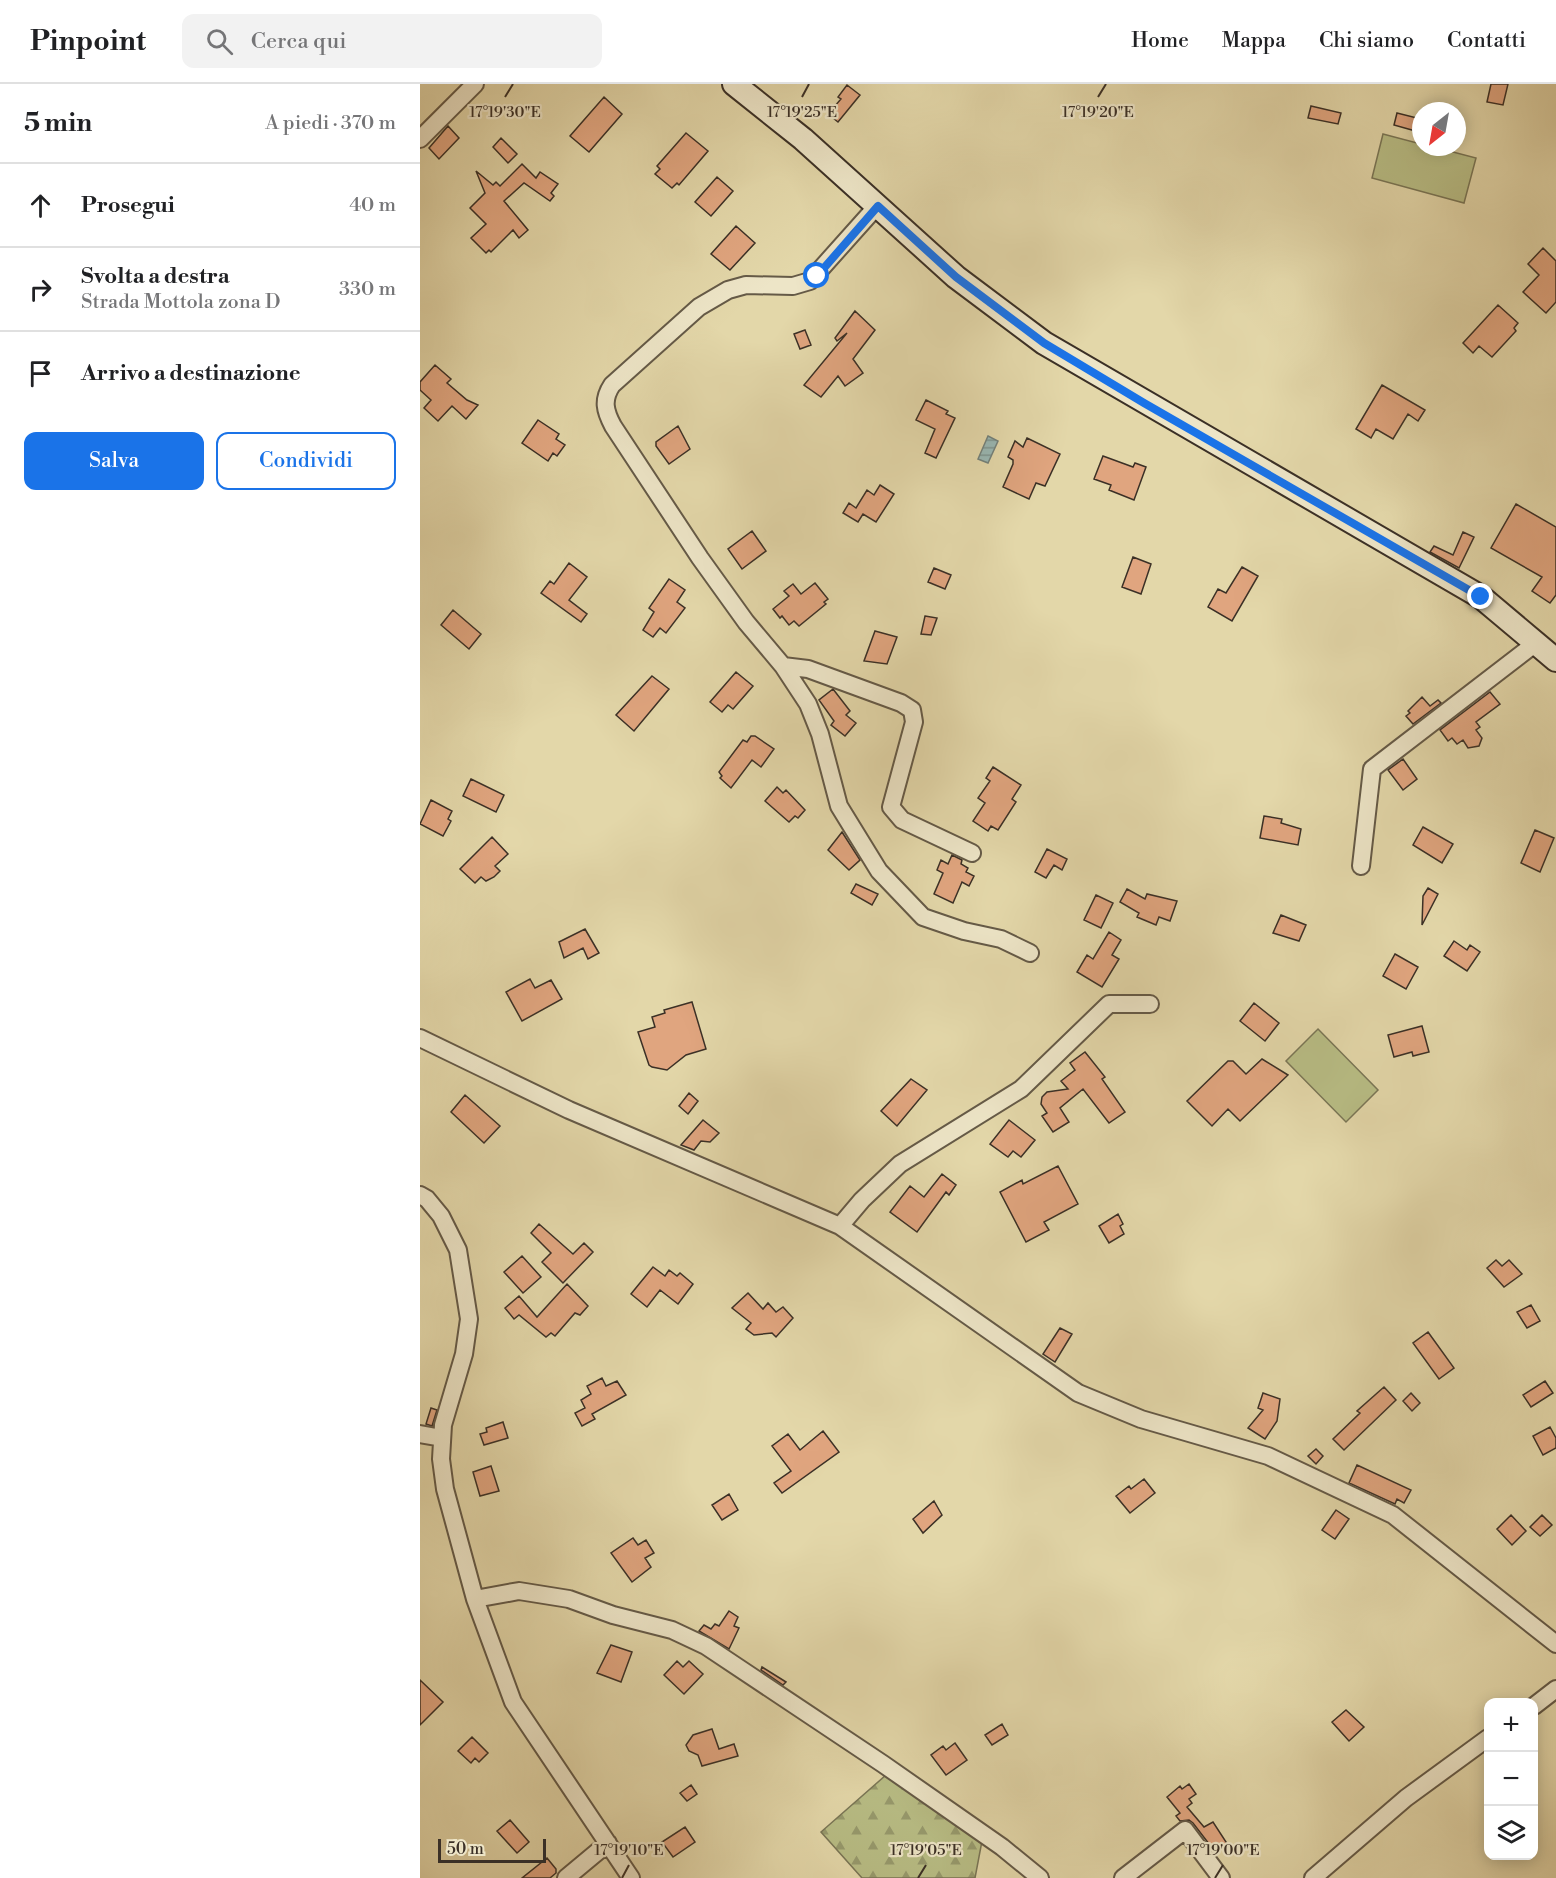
<!DOCTYPE html>
<html lang="it">
<meta charset="utf-8">
<style>
:root{--surface:#fff;--page:#f2f2f2;--text:#202124;--muted:#757577;--line:#e0e0e0;--accent:#1a73e8}
body{margin:0;font-family:"Libre Bodoni",serif;background:var(--page);color:var(--text)}
.controls{position:absolute;right:18px;bottom:18px;display:grid;overflow:hidden;border-radius:12px;box-shadow:0 3px 15px #0003}
.controls button{width:54px;height:54px;display:grid;place-items:center;padding:0;border:0;border-bottom:2px solid var(--line);background:var(--surface);color:var(--text);font:30px sans-serif}
.compass{position:absolute;left:992px;top:18px;width:54px;height:54px;border-radius:50%;background:var(--surface);box-shadow:0 3px 15px #0003;rotate:211deg}
.scale{position:absolute;left:18px;bottom:15px;width:108px;box-sizing:border-box;padding-left:6px;border:3px solid #3b3026;border-top:0;font-size:16px;line-height:21px;white-space:nowrap;color:#3b3026;-webkit-text-stroke:4px #ede5c7;paint-order:stroke}
.stop{position:absolute;width:18px;height:18px;margin:-14px;border:4px solid #1a73e8;border-radius:50%;background:#fff}
.stop.end{background:#1a73e8;border-color:#fff;box-shadow:0 2px 6px #0008}
.list{margin:0;padding:0;list-style:none}
h2{display:flex;justify-content:space-between;align-items:center;height:78px;margin:0;padding:0 24px;font-size:26px}
h2 small{font-size:20px;font-weight:400;color:var(--muted)}
.list li{display:grid;grid-template-columns:39px 1fr auto;gap:18px;align-items:center;box-sizing:border-box;height:84px;padding:0 24px;border-top:2px solid var(--line)}
.list b{display:block;font-size:22px;white-space:nowrap}
.list p{margin:0;font-size:20px;white-space:nowrap;color:var(--muted)}
.list em{font-size:20px;font-style:normal;color:var(--muted)}
.actions{display:flex;gap:12px;padding:18px 24px}
.actions a{flex:1;padding:14px 0;border:2px solid var(--accent);border-radius:12px;text-align:center;font-size:21px;color:var(--accent)}
.actions .main{background:var(--accent);color:#fff}
.icon{flex:none;width:33px;height:33px;fill:none;stroke:currentColor;stroke-width:2;stroke-linecap:round;stroke-linejoin:round}
.map{position:relative;flex:none;width:1136px;height:1794px;overflow:hidden}
header{display:flex;align-items:center;gap:36px;box-sizing:border-box;height:84px;padding:0 30px;background:var(--surface);border-bottom:2px solid var(--line)}
header strong{font-size:28px}
nav{display:flex;gap:33px;margin-inline-start:auto;font-size:21px}
.search{width:420px;height:54px;background:var(--page);display:flex;align-items:center;gap:15px;box-sizing:border-box;padding:0 21px;border-radius:12px;color:var(--muted);font-size:22px}
main{display:flex}
aside{flex:1;background:var(--surface)}
.map>svg:first-child{display:block}
.forest{fill:url(#forest-firs);stroke:#7a7656;stroke-width:1.5}
.garden{fill:#b8bd85;stroke:#7a7656;stroke-width:1.5}
.water{fill:url(#water-rules);stroke:#73817b;stroke-width:1.5}
.building{fill:#e0a57f;stroke:#3b3026;stroke-width:1.5}
.lines{fill:none;stroke-linecap:round;stroke-linejoin:round}
.minor-casing{stroke:#655a47;stroke-width:20}
.secondary-casing{stroke:#3b3026;stroke-width:26}
.minor{stroke:#ede5c7;stroke-width:16}
.secondary{stroke:#ede5c7;stroke-width:22}
.route{stroke:#1a73e8;stroke-width:8}
.ticks{fill:none;stroke:#3b3026;stroke-width:2}
.ticks-label{font-size:15px;text-anchor:middle;fill:#3b3026;stroke:#ede5c7;stroke-width:4.5;stroke-linejoin:round;paint-order:stroke}
</style>
<header>
<strong>Pinpoint</strong>
<div class="search"><svg class="icon" aria-label="search" viewBox="0 0 24 24"><circle cx="10" cy="10" r="6"/><path d="M15 15l6 6"/></svg>Cerca qui</div>
<nav><a>Home</a><a>Mappa</a><a>Chi siamo</a><a>Contatti</a></nav>
</header>
<main>
<aside>
<h2>5 min<small>A piedi · 370 m</small></h2>
<ul class="list">
<li><svg class="icon" aria-label="ahead" viewBox="0 0 24 24"><path d="M12 20V5M6 11l6-6 6 6"/></svg><div><b>Prosegui</b></div><em>40 m</em></li>
<li><svg class="icon" aria-label="right" viewBox="0 0 24 24"><path d="M7 20v-9h11M14 6l5 5-5 5"/></svg><div><b>Svolta a destra</b><p>Strada Mottola zona D</p></div><em>330 m</em></li>
<li><svg class="icon" aria-label="arrive" viewBox="0 0 24 24"><path d="M6 21V4h12l-3 4 3 4H6"/></svg><div><b>Arrivo a destinazione</b></div></li>
</ul>
<div class="actions"><a class="main">Salva</a><a>Condividi</a></div>
</aside>
<div class="map">
<svg width="1136" height="1794" viewBox="0 0 1136 1794">
<defs>
<pattern id="forest-firs" width="22" height="20" patternUnits="userSpaceOnUse" patternTransform="scale(1.5)"><rect width="22" height="20" fill="#b8bd85"/><path d="M5 1l3.5 6h-7zM16 11l3.5 6h-7z" fill="#979a6d"/></pattern>
<pattern id="water-rules" width="6" height="5" patternUnits="userSpaceOnUse" patternTransform="scale(1.5)"><rect width="6" height="5" fill="#99b7b3"/><path d="M0 2.5h6" fill="none" stroke="#7e9591"/></pattern>
</defs>
<rect width="100%" height="100%" fill="#e3d7a9"/>
<filter id="stains"><feTurbulence type="fractalNoise" baseFrequency=".00333" numOctaves="4"/><feColorMatrix values="0 0 0 0 .2 0 0 0 0 .09 0 0 0 0 .02 0 0 0 .5 -.17"/></filter>
<radialGradient id="worn" r=".72"><stop offset=".6" stop-color="#630" stop-opacity="0"/><stop offset="1" stop-color="#630" stop-opacity=".3"/></radialGradient>
<path class="forest" d="M 466,1691 L 562,1757 L 555,1794 L 442,1794 L 401,1748 Z"/>
<path class="garden" d="M 963,50 L 1001,60 L 1001,63 L 1014,63 L 1056,74 L 1044,119 L 952,94 Z
M 898,945 L 958,1006 L 926,1038 L 866,977 Z"/>
<path class="water" d="M 568,352 L 578,357 L 568,379 L 558,375 Z"/>
<path class="building" d="M 1071,0 L 1088,0 L 1083,21 L 1067,18 Z
M 427,1 L 440,11 L 418,38 L 408,30 L 421,15 L 418,13 Z
M 184,13 L 202,30 L 169,68 L 150,52 Z
M 891,22 L 921,29 L 918,40 L 888,34 Z
M 977,29 L 1001,35 L 999,48 L 974,41 Z
M 28,42 L 39,54 L 19,75 L 9,64 Z
M 266,49 L 288,67 L 259,101 L 257,99 L 252,104 L 235,90 L 240,85 L 237,82 Z
M 81,54 L 97,70 L 88,79 L 73,63 Z
M 102,80 L 116,94 L 120,88 L 138,100 L 131,109 L 134,112 L 130,117 L 104,99 L 84,117 L 108,146 L 99,154 L 93,146 L 71,168 L 69,166 L 66,169 L 51,154 L 66,140 L 50,124 L 65,109 L 56,87 L 73,101 L 76,98 L 80,102 Z
M 297,93 L 313,107 L 291,132 L 275,118 Z
M 316,142 L 335,159 L 310,186 L 291,170 Z
M 1123,164 L 1136,177 L 1136,218 L 1126,229 L 1103,208 L 1119,191 L 1108,180 Z
M 1078,221 L 1098,239 L 1094,244 L 1096,247 L 1072,273 L 1059,262 L 1053,269 L 1043,259 Z
M 435,227 L 455,246 L 433,275 L 443,289 L 425,302 L 418,292 L 401,313 L 384,301 L 427,249 L 417,257 L 415,254 Z
M 385,246 L 391,261 L 380,265 L 374,250 Z
M 15,281 L 31,295 L 27,299 L 47,316 L 58,321 L 46,335 L 32,322 L 18,337 L 4,324 L 11,316 L 0,306 L 0,298 Z
M 962,301 L 1005,326 L 998,337 L 988,330 L 973,355 L 956,345 L 951,354 L 936,345 Z
M 506,316 L 528,327 L 526,330 L 535,334 L 516,374 L 505,369 L 515,345 L 496,336 Z
M 118,336 L 139,350 L 136,355 L 145,361 L 137,372 L 133,369 L 128,377 L 102,359 Z
M 258,342 L 270,365 L 249,380 L 236,362 L 236,358 Z
M 607,354 L 640,370 L 625,402 L 616,399 L 609,415 L 583,403 L 593,380 L 593,376 L 588,373 L 595,357 L 603,363 Z
M 683,372 L 713,383 L 715,379 L 726,383 L 714,416 L 689,406 L 691,401 L 674,395 Z
M 460,401 L 474,410 L 456,438 L 443,430 L 438,438 L 423,429 L 429,419 L 436,424 L 447,406 L 454,411 Z
M 1096,420 L 1136,443 L 1136,511 L 1130,519 L 1112,507 L 1122,493 L 1071,464 Z
M 332,447 L 346,467 L 322,485 L 308,465 Z
M 1043,448 L 1054,453 L 1039,484 L 1010,468 L 1014,462 L 1033,471 Z
M 713,473 L 731,480 L 721,510 L 702,503 Z
M 149,479 L 167,493 L 149,516 L 167,530 L 161,538 L 121,509 L 130,497 L 134,500 Z
M 822,483 L 838,492 L 812,537 L 788,523 L 798,505 L 806,509 Z
M 514,484 L 531,491 L 525,505 L 508,498 Z
M 249,495 L 265,506 L 257,518 L 265,524 L 246,549 L 240,544 L 233,553 L 223,546 L 234,528 L 229,524 Z
M 395,499 L 408,515 L 404,518 L 406,520 L 379,542 L 374,537 L 369,541 L 362,532 L 360,534 L 353,525 L 369,512 L 364,507 L 373,500 L 381,510 Z
M 33,526 L 61,550 L 49,565 L 21,541 Z
M 505,532 L 517,534 L 511,551 L 501,550 Z
M 455,547 L 477,553 L 467,580 L 444,577 Z
M 316,588 L 333,602 L 313,625 L 308,621 L 302,628 L 290,618 Z
M 232,592 L 249,605 L 214,647 L 196,631 Z
M 413,605 L 430,627 L 426,631 L 436,639 L 425,652 L 411,641 L 414,637 L 399,616 Z
M 1070,608 L 1080,620 L 1056,638 L 1060,643 L 1056,646 L 1062,654 L 1059,662 L 1048,664 L 1043,656 L 1037,660 L 1032,654 L 1028,657 L 1020,646 Z
M 1002,613 L 1010,622 L 1018,616 L 1021,619 L 993,640 L 986,632 L 990,629 L 988,627 Z
M 331,652 L 335,652 L 354,665 L 341,683 L 332,676 L 311,704 L 300,694 L 302,692 L 299,688 L 323,656 L 327,658 Z
M 983,675 L 997,695 L 983,706 L 968,686 Z
M 573,683 L 601,701 L 592,715 L 596,718 L 578,746 L 571,742 L 568,747 L 553,737 L 565,719 L 558,714 L 570,697 L 566,694 Z
M 51,695 L 84,711 L 76,728 L 43,712 Z
M 357,703 L 363,709 L 366,706 L 385,726 L 378,734 L 375,732 L 369,738 L 345,717 Z
M 11,716 L 32,727 L 28,735 L 31,737 L 23,752 L 0,740 Z
M 844,732 L 862,735 L 861,739 L 881,745 L 878,761 L 840,754 Z
M 1003,743 L 1033,760 L 1022,779 L 993,761 Z
M 1115,746 L 1134,754 L 1120,788 L 1101,779 Z
M 422,748 L 440,776 L 429,786 L 408,766 Z
M 72,753 L 88,770 L 75,782 L 80,787 L 74,793 L 66,797 L 61,793 L 55,799 L 40,785 Z
M 627,765 L 647,775 L 642,786 L 634,781 L 626,794 L 615,788 Z
M 532,771 L 542,776 L 541,780 L 548,784 L 546,788 L 554,792 L 549,802 L 542,798 L 533,819 L 514,810 L 523,789 L 517,786 L 521,776 L 528,780 Z
M 436,800 L 458,810 L 452,821 L 431,809 Z
M 1008,804 L 1018,810 L 1002,841 L 1003,812 Z
M 707,805 L 725,815 L 727,810 L 757,817 L 750,837 L 739,833 L 736,841 L 717,833 L 719,829 L 700,818 Z
M 676,811 L 693,819 L 681,844 L 664,836 Z
M 861,831 L 886,841 L 879,857 L 853,849 Z
M 165,845 L 179,869 L 168,875 L 163,864 L 144,874 L 139,858 Z
M 689,848 L 701,856 L 692,871 L 699,875 L 682,903 L 657,888 L 667,871 L 673,875 Z
M 1034,857 L 1047,866 L 1050,861 L 1060,868 L 1047,887 L 1024,872 Z
M 975,870 L 998,883 L 986,905 L 963,892 Z
M 110,895 L 115,904 L 131,896 L 142,915 L 102,937 L 86,908 Z
M 272,918 L 286,965 L 266,971 L 247,986 L 232,983 L 229,981 L 218,948 L 235,943 L 232,933 L 245,929 L 244,926 Z
M 834,919 L 859,939 L 845,957 L 820,937 Z
M 1002,942 L 1009,968 L 993,972 L 992,968 L 974,973 L 968,951 Z
M 665,968 L 685,993 L 682,995 L 705,1028 L 689,1039 L 663,1005 L 640,1024 L 649,1038 L 633,1048 L 622,1032 L 627,1029 L 621,1020 L 622,1013 L 627,1008 L 648,1005 L 641,997 L 655,986 L 650,979 Z
M 842,975 L 868,991 L 820,1037 L 808,1025 L 792,1042 L 767,1017 L 808,977 L 813,977 L 826,990 Z
M 491,995 L 507,1006 L 477,1042 L 461,1027 Z
M 269,1009 L 278,1017 L 268,1030 L 259,1022 Z
M 45,1011 L 80,1042 L 64,1059 L 31,1028 Z
M 283,1036 L 299,1049 L 290,1058 L 281,1057 L 274,1066 L 261,1061 Z
M 589,1036 L 615,1056 L 601,1073 L 593,1067 L 588,1073 L 570,1060 Z
M 638,1082 L 658,1120 L 624,1138 L 629,1146 L 606,1158 L 580,1108 L 602,1096 L 603,1100 Z
M 522,1090 L 536,1101 L 529,1111 L 526,1108 L 497,1148 L 470,1128 L 490,1102 L 504,1113 Z
M 698,1130 L 703,1140 L 700,1142 L 704,1150 L 689,1159 L 679,1142 Z
M 119,1140 L 153,1170 L 164,1159 L 173,1168 L 143,1199 L 122,1178 L 131,1169 L 111,1149 Z
M 102,1172 L 121,1193 L 103,1209 L 84,1188 Z
M 1076,1176 L 1082,1182 L 1089,1176 L 1102,1190 L 1084,1203 L 1067,1184 Z
M 233,1183 L 245,1192 L 249,1186 L 257,1192 L 260,1189 L 273,1200 L 258,1220 L 240,1206 L 227,1223 L 211,1210 Z
M 147,1200 L 168,1222 L 160,1231 L 155,1229 L 135,1252 L 131,1249 L 126,1253 L 99,1231 L 94,1235 L 85,1224 L 99,1212 L 117,1233 Z
M 328,1209 L 343,1225 L 348,1219 L 356,1228 L 363,1223 L 373,1234 L 356,1253 L 352,1249 L 334,1251 L 326,1245 L 331,1239 L 312,1224 Z
M 1111,1221 L 1120,1237 L 1107,1244 L 1097,1228 Z
M 640,1244 L 652,1250 L 635,1278 L 623,1270 Z
M 1008,1248 L 1034,1284 L 1019,1295 L 993,1259 Z
M 182,1294 L 186,1302 L 197,1297 L 206,1311 L 172,1330 L 175,1335 L 162,1342 L 155,1329 L 165,1324 L 161,1316 L 171,1310 L 167,1302 Z
M 1125,1297 L 1133,1309 L 1111,1323 L 1103,1311 Z
M 964,1303 L 976,1316 L 924,1366 L 913,1355 L 940,1329 L 937,1327 Z
M 843,1309 L 860,1315 L 857,1337 L 845,1355 L 828,1344 L 843,1326 L 838,1324 Z
M 991,1309 L 1000,1319 L 992,1327 L 983,1317 Z
M 11,1324 L 17,1326 L 12,1342 L 6,1340 Z
M 83,1338 L 88,1354 L 64,1361 L 60,1350 L 67,1348 L 66,1344 Z
M 1130,1343 L 1136,1354 L 1136,1364 L 1123,1371 L 1113,1352 Z
M 403,1347 L 419,1368 L 362,1409 L 354,1399 L 371,1387 L 352,1362 L 368,1350 L 380,1366 Z
M 896,1365 L 903,1372 L 896,1380 L 888,1372 Z
M 937,1381 L 991,1406 L 984,1419 L 977,1415 L 975,1420 L 929,1399 Z
M 71,1382 L 79,1407 L 60,1412 L 53,1388 Z
M 724,1395 L 735,1409 L 710,1429 L 696,1412 L 709,1402 L 711,1405 Z
M 309,1410 L 318,1426 L 302,1436 L 292,1421 Z
M 514,1417 L 522,1431 L 503,1449 L 493,1435 Z
M 916,1426 L 929,1435 L 915,1455 L 902,1446 Z
M 1091,1431 L 1106,1447 L 1092,1461 L 1077,1445 Z
M 1122,1431 L 1132,1441 L 1120,1452 L 1110,1443 Z
M 213,1454 L 218,1461 L 226,1456 L 234,1469 L 225,1474 L 231,1483 L 212,1498 L 191,1469 Z
M 309,1527 L 318,1533 L 314,1542 L 319,1544 L 309,1565 L 279,1547 L 284,1541 L 291,1545 L 295,1540 L 299,1542 Z
M 191,1561 L 212,1568 L 201,1598 L 177,1589 Z
M 257,1577 L 263,1583 L 269,1577 L 283,1590 L 264,1610 L 244,1591 Z
M 342,1583 L 366,1598 L 363,1601 L 341,1586 Z
M 0,1596 L 23,1618 L 0,1641 Z
M 926,1626 L 944,1643 L 929,1657 L 912,1638 Z
M 582,1640 L 588,1651 L 572,1661 L 565,1651 Z
M 292,1645 L 299,1665 L 314,1660 L 318,1672 L 282,1682 L 278,1671 L 269,1667 L 266,1661 L 273,1651 Z
M 52,1653 L 68,1669 L 59,1678 L 55,1674 L 51,1679 L 38,1667 Z
M 535,1659 L 547,1676 L 526,1691 L 511,1671 L 523,1662 L 526,1666 Z
M 769,1700 L 776,1710 L 769,1715 L 772,1719 L 767,1723 L 784,1743 L 793,1738 L 808,1761 L 796,1769 L 773,1739 L 769,1736 L 760,1737 L 756,1732 L 760,1729 L 747,1713 L 760,1702 L 762,1705 Z
M 271,1701 L 277,1710 L 267,1717 L 260,1709 Z
M 90,1736 L 109,1758 L 97,1769 L 77,1747 Z
M 265,1743 L 275,1758 L 253,1773 L 242,1758 Z
M 127,1774 L 136,1785 L 136,1789 L 130,1794 L 102,1794 Z"/>
<g class="lines">
<g class="minor-casing">
<path id="minor" d="M 0,55 L 55,0
M 457,122 L 390,197 L 373,202 L 326,201 L 308,206 L 279,223 L 192,301 C 182,316 185,327 193,342 L 280,474 L 326,538 L 363,582 L 388,620 L 400,650 L 419,722 L 459,787 L 503,833 L 544,847 L 581,855 L 610,869
M 363,582 L 388,585 L 481,619 L 492,626 L 494,638 L 471,723 L 482,736 L 552,769
M 941,782 L 952,685 L 1116,559
M 0,954 L 149,1026 L 420,1142 L 658,1309 L 721,1335 L 848,1372 L 973,1431 L 1136,1560
M 0,1111 L 7,1115 L 21,1132 L 38,1166 L 49,1235 L 44,1270 L 23,1341 L 21,1375 L 25,1405 L 55,1515 L 93,1618 L 211,1794
M 420,1142 L 442,1116 L 480,1080 L 601,1005 L 689,920 L 730,920
M 0,1350 L 22,1354
M 55,1515 L 99,1507 L 149,1515 L 193,1531 L 252,1546 L 286,1562 L 463,1680 L 582,1763 L 620,1794
M 1114,1622 L 1136,1605
M 146,1794 L 188,1759
M 703,1794 L 765,1746 L 801,1794
M 893,1794 L 986,1714 L 1068,1654"/>
</g>
<g class="secondary-casing">
<path id="secondary" d="M 314,0 L 383,55 L 536,193 L 624,259 L 1061,513 L 1136,576"/>
</g>
<use href="#minor" class="minor"/>
<use href="#secondary" class="secondary"/>
</g>
<g class="lines">
<path class="route" d="M 397,192 L 458,122 L 536,193 L 624,259 L 724,319 L 1061,513"/>
</g>
<path class="ticks" d="M 85,13 L 93,0M 382,13 L 389,0M 678,13 L 686,0M 202,1794 L 209,1781M 498,1794 L 506,1781M 795,1794 L 803,1781"/>
<g class="ticks-label">
<text x="85" y="33">17°19'30"E</text>
<text x="382" y="33">17°19'25"E</text>
<text x="678" y="33">17°19'20"E</text>
<text x="209" y="1771">17°19'10"E</text>
<text x="506" y="1771">17°19'05"E</text>
<text x="803" y="1771">17°19'00"E</text>
</g>
<rect width="100%" height="100%" filter="url(#stains)"/>
<rect width="100%" height="100%" fill="url(#worn)"/>
</svg>
<div class="controls">
<button>+</button>
<button>−</button>
<button><svg class="icon" aria-label="layers" viewBox="0 0 24 24"><path d="M12 4l9 5-9 5-9-5zM3 14l9 5 9-5"/></svg></button>
</div>
<svg class="compass" viewBox="-18 -18 36 36"><path d="M0-13l5 13h-10z" fill="#e53935"/><path d="M0 13l5-13h-10z" fill="#757577"/></svg>
<div class="scale">50 m</div>
<div class="stop" style="left:397px;top:192px"></div>
<div class="stop end" style="left:1061px;top:513px"></div>
</div>
</main>
